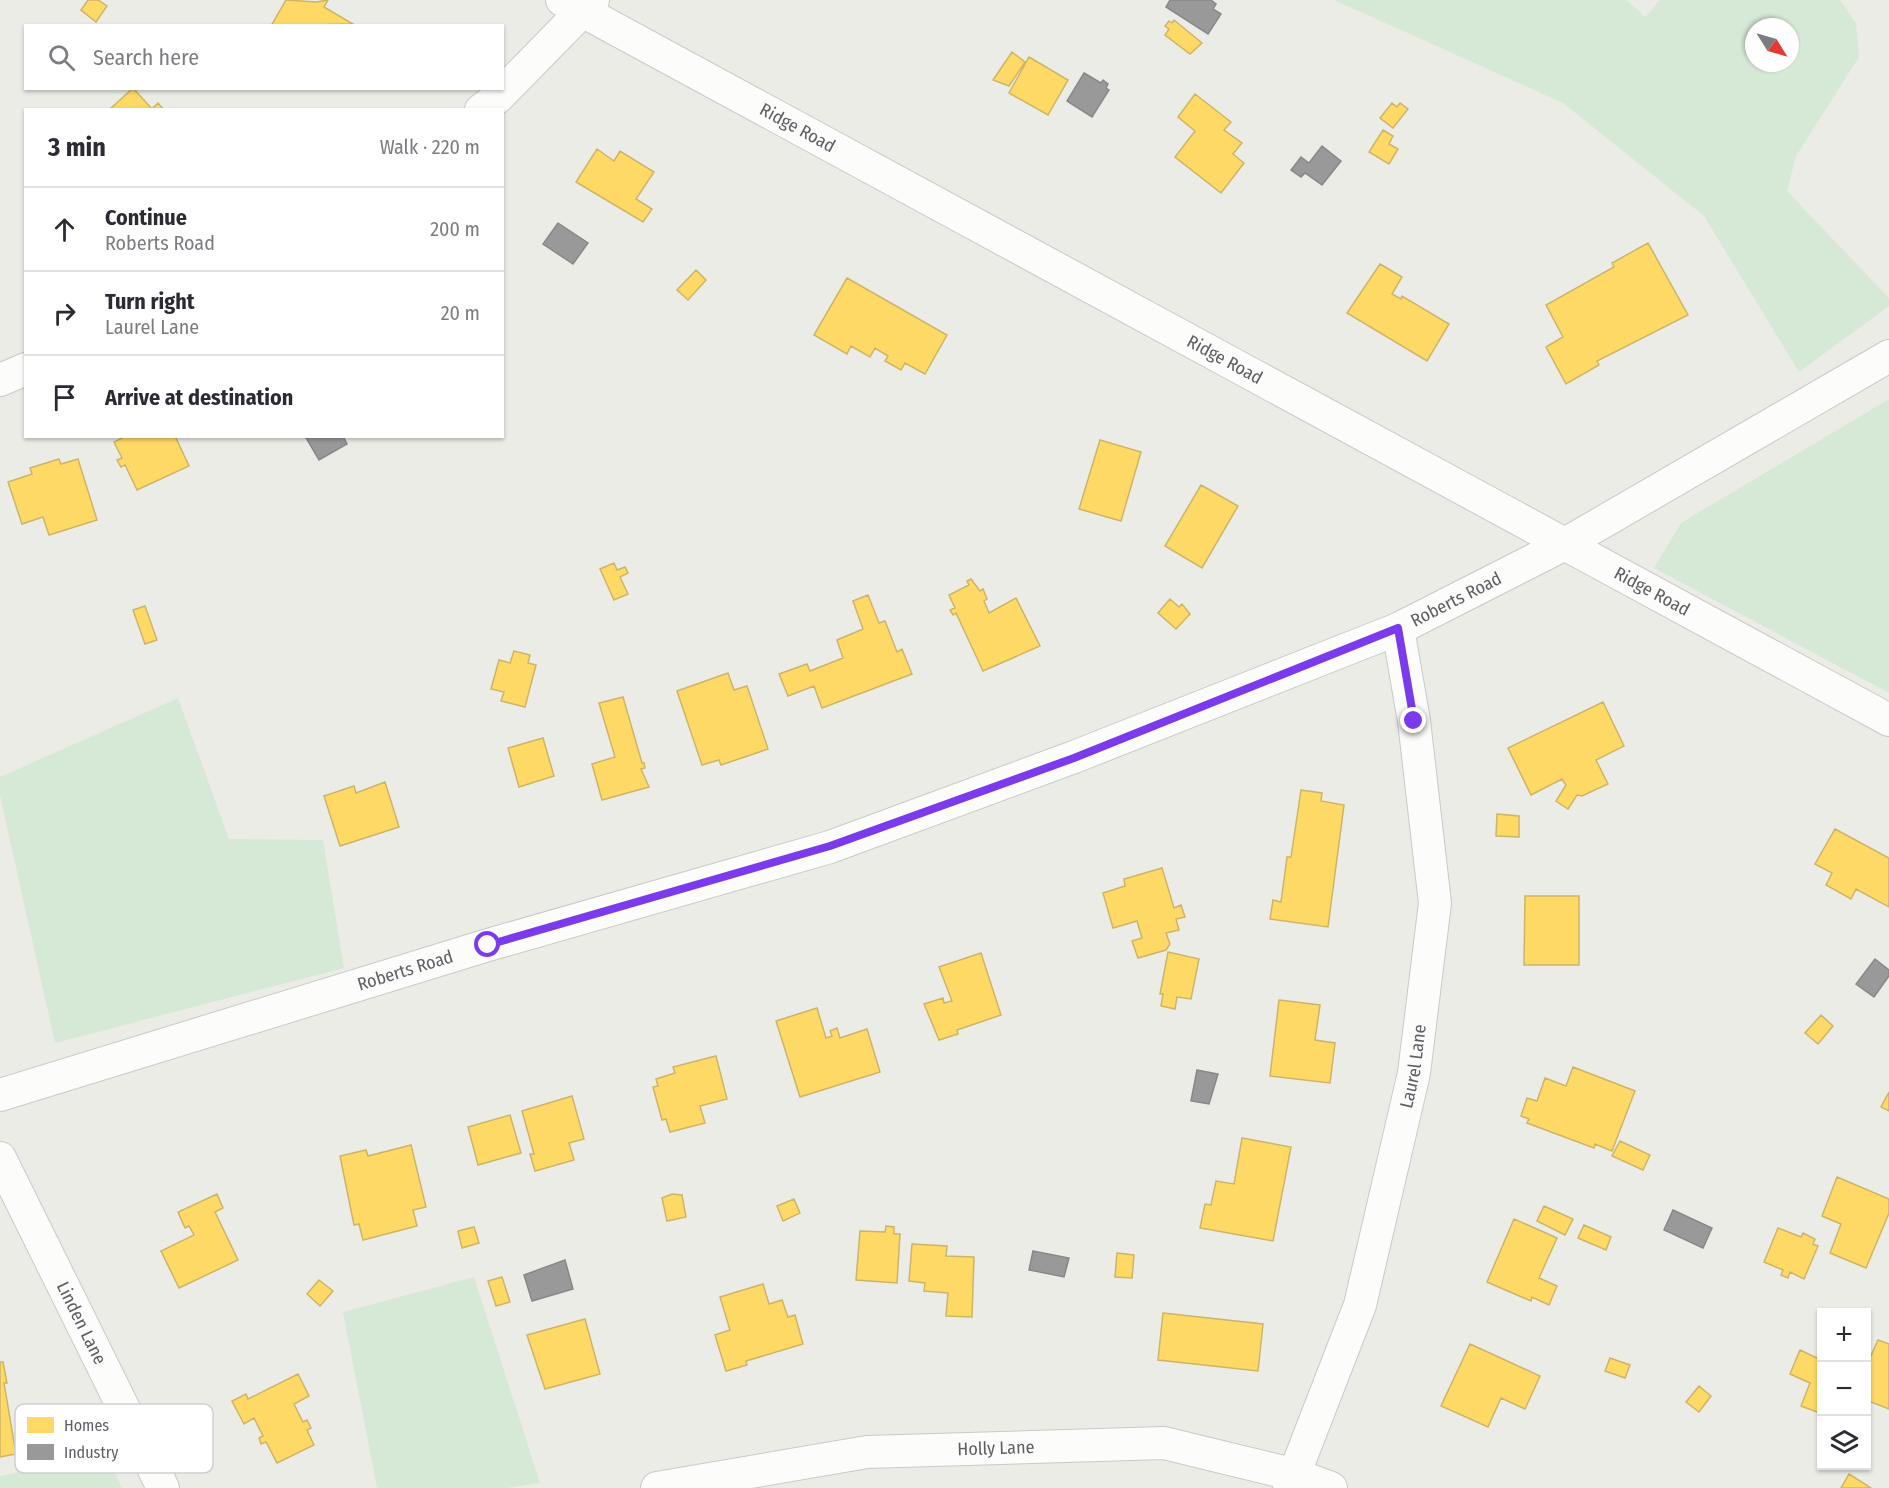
<!DOCTYPE html>
<meta charset="utf-8">
<style>
:root{--surface:#fff;--page:#f7f7f7;--text:#2b2b33;--muted:#7c7c81;--line:#e1e1e2}
body{margin:0;font-family:"Fira Sans Condensed",sans-serif;background:var(--page);color:var(--text)}
.controls{position:absolute;right:18px;bottom:18px;display:grid;overflow:hidden;border-radius:0px;box-shadow:0 2px 4px #0004}
.controls button{width:54px;height:54px;display:grid;place-items:center;padding:0;border:0;border-bottom:2px solid var(--line);background:var(--surface);color:var(--text);font:30px sans-serif}
.compass{position:absolute;left:1745px;top:18px;width:54px;height:54px;border-radius:50%;background:var(--surface);box-shadow:0 2px 4px #0004;rotate:127deg}
.stop{position:absolute;width:18px;height:18px;margin:-14px;border:4px solid #7c3aed;border-radius:50%;background:#fff}
.stop.end{background:#7c3aed;border-color:#fff;box-shadow:0 2px 6px #0008}
.list{margin:0;padding:0;list-style:none}
h2{display:flex;justify-content:space-between;align-items:center;height:78px;margin:0;padding:0 24px;font-size:26px}
h2 small{font-size:20px;font-weight:400;color:var(--muted)}
.list li{display:grid;grid-template-columns:39px 1fr auto;gap:18px;align-items:center;box-sizing:border-box;height:84px;padding:0 24px;border-top:2px solid var(--line)}
.list b{display:block;font-size:22px;white-space:nowrap}
.list p{margin:0;font-size:20px;white-space:nowrap;color:var(--muted)}
.list em{font-size:20px;font-style:normal;color:var(--muted)}
.icon{flex:none;width:33px;height:33px;fill:none;stroke:currentColor;stroke-width:2;stroke-linecap:round;stroke-linejoin:round}
.map{position:relative;flex:none;width:1889px;height:1488px;overflow:hidden}
.search{position:absolute;background:var(--surface);box-shadow:0 2px 4px #0004;left:24px;top:24px;width:480px;height:66px;display:flex;align-items:center;gap:15px;box-sizing:border-box;padding:0 21px;border-radius:0px;color:var(--muted);font-size:22px}
.panel{position:absolute;background:var(--surface);box-shadow:0 2px 4px #0004;left:24px;top:108px;width:480px;height:330px;border-radius:0px}
.map>svg:first-child{display:block}
.green{fill:#d6e8d6;fill-rule:evenodd}
.homes{fill:#ffd966;stroke:#ceb466;stroke-width:1.5}
.industry{fill:#999;stroke:#878889;stroke-width:1.5}
.lines{fill:none;stroke-linecap:round;stroke-linejoin:round}
.street-casing{stroke:#c9c9c9;stroke-width:34}
.street{stroke:#fcfcfb;stroke-width:32}
.route{stroke:#7c3aed;stroke-width:8}
.labels{text-anchor:middle;dominant-baseline:central;stroke-width:6;stroke-linejoin:round;paint-order:stroke}
.street-label{font-size:18px;fill:#5d5f65;stroke:#fff}
.key{fill:#fff;stroke:#cecfd1;stroke-width:1.5}
.key-label{font-size:16px;fill:#5d5f65}
</style>
<div class="map">
<svg width="1889" height="1488" viewBox="0 0 1889 1488">
<rect width="100%" height="100%" fill="#ecece7"/>
<path class="green" d="M 1334,0 L 1627,0 L 1645,17 L 1660,0 L 1840,0 L 1856,23 L 1859,57 L 1796,156 L 1787,191 L 1889,298 L 1889,306 L 1799,372 L 1704,216 L 1563,103 ZM 1754,27 L 1790,27 L 1790,63 L 1754,63 Z
M 1889,399 L 1889,693 L 1654,568 L 1681,523 Z
M 178,698 L 229,839 L 323,840 L 344,968 L 55,1043 L 0,795 L 0,777 Z
M 474,1277 L 540,1483 L 507,1488 L 377,1488 L 343,1312 Z
M 105,1454 L 122,1488 L 0,1488 L 0,1476 Z"/>
<path class="homes" d="M 88,0 L 98,0 L 107,6 L 96,22 L 81,10 Z
M 286,0 L 316,2 L 328,0 L 324,7 L 353,24 L 271,26 Z
M 1174,20 L 1202,43 L 1190,54 L 1165,35 L 1169,29 L 1165,26 L 1169,21 L 1172,23 Z
M 1012,52 L 1025,62 L 1009,86 L 993,80 Z
M 1029,57 L 1068,80 L 1048,115 L 1009,93 Z
M 133,88 L 152,109 L 158,103 L 164,110 L 109,110 Z
M 1195,94 L 1231,122 L 1224,130 L 1242,143 L 1233,154 L 1244,163 L 1221,193 L 1175,157 L 1195,131 L 1178,117 Z
M 1392,103 L 1397,107 L 1400,103 L 1408,109 L 1393,128 L 1380,118 Z
M 1383,130 L 1393,136 L 1389,144 L 1398,149 L 1389,164 L 1369,152 Z
M 597,149 L 614,161 L 620,151 L 654,172 L 636,199 L 652,209 L 643,222 L 576,182 Z
M 1648,243 L 1688,315 L 1597,361 L 1599,365 L 1566,384 L 1546,347 L 1563,337 L 1546,305 L 1614,267 L 1612,263 Z
M 1380,264 L 1402,277 L 1392,294 L 1401,299 L 1402,296 L 1449,324 L 1427,361 L 1347,313 Z
M 696,270 L 706,280 L 688,300 L 677,290 Z
M 847,278 L 947,335 L 925,374 L 905,363 L 901,370 L 885,361 L 888,356 L 875,348 L 870,357 L 851,346 L 847,354 L 814,335 Z
M 126,436 L 175,436 L 189,466 L 137,490 L 125,465 L 121,467 L 117,460 L 122,458 L 114,442 Z
M 1100,440 L 1141,452 L 1121,521 L 1079,509 Z
M 59,459 L 61,464 L 78,459 L 97,520 L 49,535 L 43,517 L 22,524 L 8,482 L 32,474 L 30,468 Z
M 1201,485 L 1238,506 L 1202,568 L 1165,546 Z
M 614,563 L 617,570 L 625,567 L 628,573 L 620,577 L 628,594 L 614,600 L 600,569 Z
M 971,579 L 980,591 L 983,589 L 987,599 L 984,601 L 989,613 L 1016,598 L 1040,646 L 983,671 L 956,613 L 953,615 L 950,610 L 955,608 L 949,595 L 969,585 L 967,581 Z
M 868,595 L 879,623 L 885,621 L 897,652 L 902,649 L 912,674 L 822,708 L 814,686 L 788,696 L 779,674 L 807,664 L 810,671 L 843,658 L 837,640 L 863,629 L 853,601 Z
M 1170,599 L 1179,607 L 1182,604 L 1190,614 L 1176,629 L 1158,613 Z
M 145,606 L 157,640 L 145,644 L 133,610 Z
M 514,651 L 530,655 L 528,663 L 536,665 L 525,707 L 501,701 L 504,692 L 491,689 L 499,660 L 510,663 Z
M 728,673 L 734,690 L 747,686 L 768,749 L 721,765 L 719,760 L 702,765 L 677,691 Z
M 623,697 L 642,763 L 644,763 L 645,768 L 641,769 L 649,787 L 602,800 L 592,764 L 615,757 L 599,703 Z
M 1603,702 L 1624,746 L 1596,760 L 1608,784 L 1582,796 L 1577,795 L 1568,809 L 1556,801 L 1566,785 L 1562,779 L 1531,795 L 1508,748 Z
M 543,738 L 554,776 L 519,787 L 508,748 Z
M 385,782 L 399,827 L 340,846 L 324,796 L 354,786 L 356,793 Z
M 1301,790 L 1322,793 L 1321,801 L 1344,805 L 1328,927 L 1270,919 L 1273,900 L 1281,902 L 1287,857 L 1291,857 Z
M 1497,814 L 1519,816 L 1519,837 L 1496,836 Z
M 1835,829 L 1889,858 L 1889,907 L 1856,889 L 1851,899 L 1826,885 L 1832,873 L 1815,864 Z
M 1162,868 L 1174,908 L 1181,905 L 1185,917 L 1176,919 L 1179,930 L 1166,933 L 1170,944 L 1166,950 L 1138,958 L 1132,941 L 1142,938 L 1137,921 L 1113,928 L 1103,893 L 1125,886 L 1124,879 Z
M 1525,896 L 1579,896 L 1579,965 L 1524,965 Z
M 1168,952 L 1199,959 L 1191,999 L 1177,997 L 1175,1009 L 1161,1006 L 1163,994 L 1160,994 Z
M 981,953 L 1001,1015 L 957,1030 L 958,1034 L 939,1040 L 924,1004 L 943,998 L 944,1003 L 952,1001 L 939,967 Z
M 1279,1000 L 1320,1005 L 1315,1040 L 1335,1043 L 1330,1083 L 1270,1076 Z
M 817,1008 L 826,1038 L 832,1036 L 830,1031 L 837,1028 L 840,1038 L 867,1029 L 880,1072 L 800,1097 L 776,1021 Z
M 1821,1015 L 1833,1026 L 1818,1044 L 1805,1033 Z
M 716,1056 L 727,1099 L 700,1106 L 705,1123 L 670,1132 L 666,1119 L 662,1120 L 653,1087 L 658,1086 L 656,1079 L 675,1073 L 673,1067 Z
M 1573,1067 L 1635,1091 L 1612,1151 L 1595,1144 L 1594,1148 L 1527,1123 L 1529,1119 L 1521,1116 L 1527,1098 L 1537,1101 L 1545,1078 L 1566,1086 Z
M 1889,1092 L 1889,1111 L 1881,1107 Z
M 572,1096 L 584,1139 L 569,1143 L 574,1160 L 535,1171 L 530,1154 L 534,1154 L 522,1111 Z
M 510,1115 L 521,1153 L 478,1165 L 468,1127 Z
M 1242,1138 L 1291,1147 L 1273,1241 L 1200,1228 L 1205,1204 L 1211,1205 L 1216,1181 L 1234,1184 Z
M 1620,1141 L 1650,1155 L 1643,1170 L 1612,1156 Z
M 411,1145 L 426,1207 L 413,1210 L 417,1226 L 363,1240 L 359,1224 L 354,1225 L 340,1156 L 366,1150 L 368,1156 Z
M 1837,1177 L 1889,1199 L 1889,1213 L 1866,1268 L 1830,1253 L 1841,1224 L 1822,1216 Z
M 217,1194 L 223,1208 L 215,1212 L 238,1260 L 179,1288 L 161,1251 L 194,1235 L 189,1226 L 185,1228 L 178,1212 Z
M 672,1194 L 682,1195 L 686,1217 L 667,1221 L 662,1198 Z
M 794,1199 L 800,1213 L 783,1221 L 777,1206 Z
M 1544,1206 L 1573,1219 L 1565,1235 L 1537,1221 Z
M 1514,1219 L 1557,1238 L 1539,1278 L 1557,1286 L 1549,1305 L 1532,1297 L 1531,1301 L 1487,1282 Z
M 1584,1225 L 1611,1237 L 1606,1250 L 1578,1238 Z
M 886,1226 L 894,1227 L 894,1234 L 900,1234 L 897,1283 L 856,1280 L 860,1231 L 885,1232 Z
M 474,1227 L 479,1243 L 462,1248 L 458,1231 Z
M 1778,1228 L 1801,1237 L 1803,1233 L 1815,1239 L 1813,1244 L 1818,1246 L 1804,1279 L 1790,1272 L 1788,1278 L 1781,1275 L 1783,1270 L 1764,1262 Z
M 912,1244 L 947,1246 L 946,1256 L 974,1257 L 972,1317 L 946,1316 L 948,1293 L 924,1291 L 925,1283 L 909,1281 Z
M 1117,1253 L 1134,1255 L 1132,1278 L 1115,1277 Z
M 502,1277 L 510,1302 L 496,1306 L 488,1281 Z
M 319,1280 L 333,1291 L 320,1306 L 307,1294 Z
M 763,1284 L 769,1304 L 782,1300 L 788,1317 L 795,1315 L 803,1344 L 746,1361 L 747,1365 L 726,1371 L 715,1335 L 730,1330 L 720,1297 Z
M 1163,1313 L 1263,1324 L 1258,1371 L 1158,1360 Z
M 585,1319 L 600,1374 L 545,1389 L 527,1335 Z
M 1878,1340 L 1889,1344 L 1889,1409 L 1866,1400 L 1866,1367 Z
M 1470,1344 L 1540,1376 L 1525,1409 L 1501,1398 L 1488,1427 L 1441,1406 Z
M 1800,1350 L 1819,1359 L 1822,1355 L 1822,1414 L 1801,1406 L 1810,1383 L 1790,1374 Z
M 1610,1358 L 1630,1365 L 1625,1378 L 1605,1371 Z
M 0,1362 L 3,1362 L 7,1383 L 4,1383 L 16,1454 L 0,1457 Z
M 298,1374 L 309,1396 L 294,1404 L 303,1422 L 307,1420 L 311,1428 L 307,1430 L 314,1445 L 277,1463 L 266,1442 L 261,1444 L 259,1438 L 263,1436 L 254,1418 L 244,1424 L 232,1401 L 246,1394 L 248,1399 Z
M 1699,1386 L 1711,1396 L 1699,1412 L 1686,1402 Z
M 1849,1474 L 1871,1488 L 1841,1488 Z"/>
<path class="industry" d="M 1170,0 L 1211,0 L 1216,4 L 1213,9 L 1221,14 L 1208,34 L 1166,7 Z
M 1084,73 L 1101,83 L 1103,80 L 1108,84 L 1106,88 L 1109,90 L 1092,117 L 1067,101 Z
M 1322,146 L 1341,161 L 1322,185 L 1305,173 L 1301,177 L 1291,170 L 1301,157 L 1309,163 Z
M 558,223 L 588,243 L 573,264 L 543,244 Z
M 305,436 L 343,436 L 347,444 L 319,460 Z
M 1875,959 L 1889,970 L 1889,976 L 1874,997 L 1856,984 Z
M 1197,1070 L 1218,1074 L 1209,1104 L 1191,1101 Z
M 1673,1210 L 1712,1228 L 1703,1248 L 1664,1230 Z
M 1033,1251 L 1069,1258 L 1064,1277 L 1029,1270 Z
M 565,1260 L 573,1289 L 532,1301 L 524,1275 Z"/>
<g class="lines">
<g class="street-casing">
<g id="street">
<path id="s1" d="M 562,0 L 1889,720"/>
<path d="M 481,110 L 497,98 L 593,0"/>
<path d="M 0,380 L 26,369"/>
<path id="s2" d="M 0,1095 L 488,945 L 830,847 L 1074,757 L 1398,629 L 1565,544 L 1889,356"/>
<path id="s3" d="M 0,1158 L 163,1488"/>
<path id="s4" d="M 657,1488 L 867,1452 L 1164,1443 L 1296,1475 L 1331,1488"/>
<path id="s5" d="M 1289,1488 L 1360,1305 L 1414,1073 L 1435,903 L 1414,721 L 1398,629"/>
</g>
</g>
<use href="#street" class="street"/>
</g>
<g class="lines">
<path class="route" d="M 488,945 L 830,846 L 1074,758 L 1398,628 L 1414,721"/>
</g>
<g class="labels">
<g class="street-label">
<text stroke="none"><textPath href="#s1" startOffset="268">Ridge Road</textPath></text>
<text stroke="none"><textPath href="#s1" startOffset="754">Ridge Road</textPath></text>
<text stroke="none"><textPath href="#s1" startOffset="1240">Ridge Road</textPath></text>
<text stroke="none"><textPath href="#s2" startOffset="1540">Roberts Road</textPath></text>
<text stroke="none"><textPath href="#s2" startOffset="424">Roberts Road</textPath></text>
<text stroke="none"><textPath href="#s5" startOffset="441">Laurel Lane</textPath></text>
<text stroke="none"><textPath href="#s3" startOffset="184">Linden Lane</textPath></text>
<text stroke="none"><textPath href="#s4" startOffset="342">Holly Lane</textPath></text>
</g>
</g>
<rect x="15" y="1404" width="198" height="69" rx="9" class="key"/>
<rect x="27" y="1417" width="27" height="16" fill="#ffd966"/>
<rect x="27" y="1444" width="27" height="16" fill="#999"/>
<g class="key-label">
<text x="64" y="1431">Homes</text>
<text x="64" y="1458">Industry</text>
</g>
</svg>
<div class="controls">
<button>+</button>
<button>−</button>
<button><svg class="icon" aria-label="layers" viewBox="0 0 24 24"><path d="M12 4l9 5-9 5-9-5zM3 14l9 5 9-5"/></svg></button>
</div>
<svg class="compass" viewBox="-18 -18 36 36"><path d="M0-13l5 13h-10z" fill="#e53935"/><path d="M0 13l5-13h-10z" fill="#7c7c81"/></svg>
<div class="stop" style="left:488px;top:945px"></div>
<div class="stop end" style="left:1414px;top:721px"></div>
<div class="search"><svg class="icon" aria-label="search" viewBox="0 0 24 24"><circle cx="10" cy="10" r="6"/><path d="M15 15l6 6"/></svg>Search here</div>
<section class="panel">
<h2>3 min<small>Walk · 220 m</small></h2>
<ul class="list">
<li><svg class="icon" aria-label="ahead" viewBox="0 0 24 24"><path d="M12 20V5M6 11l6-6 6 6"/></svg><div><b>Continue</b><p>Roberts Road</p></div><em>200 m</em></li>
<li><svg class="icon" aria-label="right" viewBox="0 0 24 24"><path d="M7 20v-9h11M14 6l5 5-5 5"/></svg><div><b>Turn right</b><p>Laurel Lane</p></div><em>20 m</em></li>
<li><svg class="icon" aria-label="arrive" viewBox="0 0 24 24"><path d="M6 21V4h12l-3 4 3 4H6"/></svg><div><b>Arrive at destination</b></div></li>
</ul>
</section>
</div>
